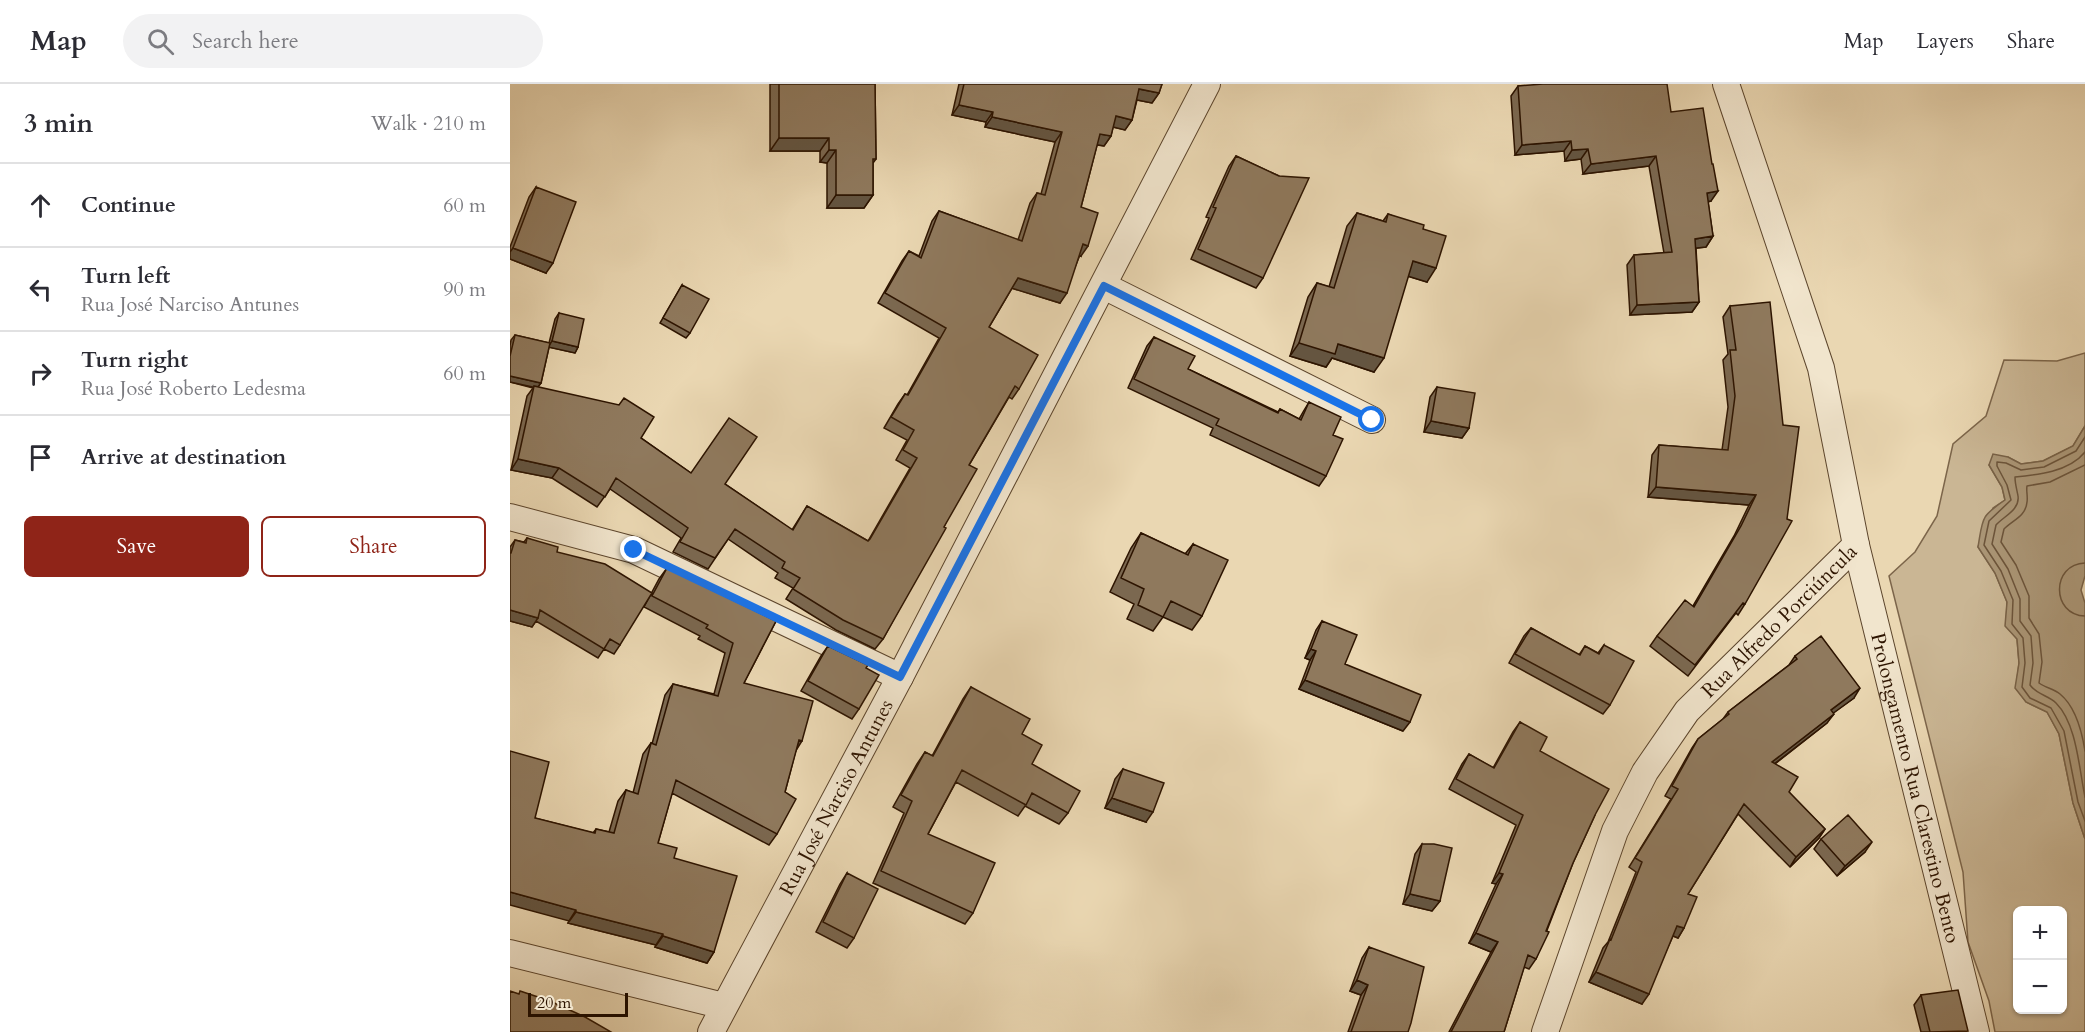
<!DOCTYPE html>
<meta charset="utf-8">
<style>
:root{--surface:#fff;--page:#f2f2f3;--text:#2b2b33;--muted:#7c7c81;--line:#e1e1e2;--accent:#8f2418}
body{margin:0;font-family:Cardo,serif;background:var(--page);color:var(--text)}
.controls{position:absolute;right:18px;bottom:18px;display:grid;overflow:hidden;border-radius:9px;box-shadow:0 2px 4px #0004}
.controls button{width:54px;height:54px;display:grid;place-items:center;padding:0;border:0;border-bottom:2px solid var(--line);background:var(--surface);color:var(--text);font:30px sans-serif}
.scale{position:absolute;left:18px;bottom:15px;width:100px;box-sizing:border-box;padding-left:6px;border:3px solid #2d1400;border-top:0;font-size:16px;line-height:21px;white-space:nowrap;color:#2d1400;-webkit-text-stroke:4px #f1e5cd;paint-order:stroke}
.stop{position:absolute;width:18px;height:18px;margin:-14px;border:4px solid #1a73e8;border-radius:50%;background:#fff}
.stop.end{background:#1a73e8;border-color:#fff;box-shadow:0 2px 6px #0008}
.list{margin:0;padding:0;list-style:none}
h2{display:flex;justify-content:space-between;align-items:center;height:78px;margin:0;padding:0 24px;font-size:26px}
h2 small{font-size:20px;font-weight:400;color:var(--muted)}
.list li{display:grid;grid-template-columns:39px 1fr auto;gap:18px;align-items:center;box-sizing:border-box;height:84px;padding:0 24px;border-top:2px solid var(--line)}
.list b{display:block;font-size:22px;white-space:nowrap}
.list p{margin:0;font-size:20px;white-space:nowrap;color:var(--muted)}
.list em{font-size:20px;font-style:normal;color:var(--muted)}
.actions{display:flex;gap:12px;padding:18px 24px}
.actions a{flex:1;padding:14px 0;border:2px solid var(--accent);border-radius:9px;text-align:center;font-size:21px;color:var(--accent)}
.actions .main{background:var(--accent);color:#fff}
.icon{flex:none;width:33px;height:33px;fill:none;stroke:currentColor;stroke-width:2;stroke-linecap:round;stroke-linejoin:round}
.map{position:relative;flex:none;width:1575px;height:948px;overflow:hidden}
header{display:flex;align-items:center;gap:36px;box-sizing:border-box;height:84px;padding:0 30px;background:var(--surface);border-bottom:2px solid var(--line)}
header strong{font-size:28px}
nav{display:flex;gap:33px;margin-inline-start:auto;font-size:21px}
.search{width:420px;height:54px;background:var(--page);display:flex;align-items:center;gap:15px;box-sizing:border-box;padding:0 21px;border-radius:33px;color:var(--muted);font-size:22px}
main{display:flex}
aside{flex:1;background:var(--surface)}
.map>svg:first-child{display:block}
.green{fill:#cab694;stroke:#7c654a;stroke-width:1.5;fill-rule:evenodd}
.water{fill:#aa9575;stroke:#786146;stroke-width:1.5}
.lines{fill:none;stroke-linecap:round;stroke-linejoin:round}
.shore{stroke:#6c543a;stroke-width:1.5}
.minor-casing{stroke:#5c452c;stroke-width:28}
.minor{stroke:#f1e5cd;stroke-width:26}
.wall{fill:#7b6850;stroke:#2d1400;stroke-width:1.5}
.shaded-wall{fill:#645541;stroke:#2d1400;stroke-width:1.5}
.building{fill:#8f795d;stroke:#2d1400;stroke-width:1.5}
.route{stroke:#1a73e8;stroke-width:8}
.labels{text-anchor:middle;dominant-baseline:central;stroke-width:5;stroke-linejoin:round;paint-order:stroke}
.street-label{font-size:20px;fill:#2d1400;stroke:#f1e5cd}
</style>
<header>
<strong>Map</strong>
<div class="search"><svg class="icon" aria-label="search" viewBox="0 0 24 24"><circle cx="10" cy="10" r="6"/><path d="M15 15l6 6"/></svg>Search here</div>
<nav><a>Map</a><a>Layers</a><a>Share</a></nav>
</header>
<main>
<aside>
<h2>3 min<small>Walk · 210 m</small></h2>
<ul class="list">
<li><svg class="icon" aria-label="ahead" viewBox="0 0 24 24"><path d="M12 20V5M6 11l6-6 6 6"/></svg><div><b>Continue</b></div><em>60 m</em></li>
<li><svg class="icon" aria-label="left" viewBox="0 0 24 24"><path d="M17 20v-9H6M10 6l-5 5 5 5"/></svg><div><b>Turn left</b><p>Rua José Narciso Antunes</p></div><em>90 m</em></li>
<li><svg class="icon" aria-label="right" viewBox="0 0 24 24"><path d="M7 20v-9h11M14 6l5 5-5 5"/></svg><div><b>Turn right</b><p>Rua José Roberto Ledesma</p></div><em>60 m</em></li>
<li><svg class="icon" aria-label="arrive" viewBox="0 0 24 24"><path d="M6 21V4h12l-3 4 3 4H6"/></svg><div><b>Arrive at destination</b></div></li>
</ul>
<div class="actions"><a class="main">Save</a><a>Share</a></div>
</aside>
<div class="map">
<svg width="1575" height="948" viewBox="0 0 1575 948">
<rect width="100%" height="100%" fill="#ead7b2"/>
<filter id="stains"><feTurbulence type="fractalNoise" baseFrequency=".00333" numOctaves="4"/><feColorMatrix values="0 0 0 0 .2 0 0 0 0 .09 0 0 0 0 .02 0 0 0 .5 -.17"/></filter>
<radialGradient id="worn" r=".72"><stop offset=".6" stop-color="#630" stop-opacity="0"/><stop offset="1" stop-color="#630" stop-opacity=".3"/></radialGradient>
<path class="green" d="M 1575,269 L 1575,342 L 1563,362 L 1533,377 L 1511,380 L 1498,373 L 1479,381 L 1492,403 L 1495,416 L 1483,424 L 1468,463 L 1485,489 L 1497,518 L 1496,542 L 1507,555 L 1509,579 L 1506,604 L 1516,618 L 1537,628 L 1549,650 L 1563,719 L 1575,755 L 1575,948 L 1485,948 L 1479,917 L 1458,858 L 1453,788 L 1379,492 L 1405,468 L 1427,432 L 1443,360 L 1476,332 L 1494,276 L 1547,277 ZM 1508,826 L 1552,826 L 1552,926 L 1508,926 Z"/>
<path class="water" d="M 1575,342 L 1575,492 L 1571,506 L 1575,519 L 1575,755 L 1563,719 L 1549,650 L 1537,628 L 1516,618 L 1505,604 L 1509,579 L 1507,555 L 1495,542 L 1497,518 L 1485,489 L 1468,463 C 1473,434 1470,433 1495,416 L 1492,403 L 1479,381 L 1483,370 L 1498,373 L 1511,380 L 1533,377 L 1563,362 Z"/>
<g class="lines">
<path class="shore" d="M 1575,353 L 1566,367 L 1534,383 L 1511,386 L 1496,379 L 1487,378 L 1487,382 L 1497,401 L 1501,416 L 1479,437 L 1474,461 L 1491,487 L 1503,516 L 1502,540 L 1513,554 L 1515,579 L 1512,603 L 1520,614 L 1541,624 L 1554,647 L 1568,718 L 1575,737
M 1575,368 C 1559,388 1527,391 1505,393 C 1505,400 1507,406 1508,412 C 1510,426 1494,432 1486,441 L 1482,460 L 1498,485 L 1510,515 L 1510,537 L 1521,552 L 1523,579 L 1520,601 C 1527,611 1538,611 1546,619 C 1567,640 1569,685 1575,713
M 1575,381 L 1540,398 L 1517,402 C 1516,407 1518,412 1517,418 C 1516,432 1503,436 1494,445 L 1491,458 L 1506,481 L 1519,512 L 1519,534 L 1529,550 L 1532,578 L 1529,599 C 1536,604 1544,605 1550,610 C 1566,623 1572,648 1575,667
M 1575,479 C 1541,480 1541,531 1575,532"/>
<g class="minor-casing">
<g id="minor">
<path d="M 594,202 L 862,336"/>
<path d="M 0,433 L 124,466 L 390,593"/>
<path id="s1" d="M 1346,461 L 1466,948"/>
<path d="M 0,869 L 214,922"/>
<path id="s2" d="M 201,948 L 390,593 L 697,0"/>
<path id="s3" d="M 1035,948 L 1105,747 L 1135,688 L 1177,627 L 1346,461 L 1311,284 L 1216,0"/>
</g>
</g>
<use href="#minor" class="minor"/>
</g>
<path class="wall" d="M 260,0 L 365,0 L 366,75 L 363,79 L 363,111 L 354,124 L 317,124 L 317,79 L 310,78 L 310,67 L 260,67 Z
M 449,0 L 652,0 L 649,9 L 642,19 L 627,16 L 622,36 L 615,46 L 603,43 L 601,52 L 594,62 L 587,61 L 571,123 L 571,172 L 570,171 L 550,219 L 502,204 L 479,243 L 509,305 L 502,315 L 499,313 L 459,381 L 434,443 L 373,555 L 365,565 L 326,546 L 276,515 L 283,504 L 265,494 L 268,489 L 218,455 L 198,485 L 163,468 L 171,454 L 100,405 L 87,423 L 42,394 L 1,386 L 17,312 L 23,304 L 0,298 L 0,262 L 1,256 L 5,251 L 39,259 L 45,235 L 49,229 L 68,263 L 65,269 L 39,263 L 31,299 L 28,303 L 131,354 L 181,389 L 215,400 L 282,446 L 297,422 L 358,457 L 400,384 L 386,376 L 397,356 L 374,344 L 388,320 L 395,310 L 397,311 L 429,254 L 368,219 L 392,177 L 399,167 L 409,172 L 422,137 L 429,127 L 508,156 L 520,119 L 527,109 L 531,110 L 545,58 L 475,43 L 476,38 L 442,31 Z
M 1008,2 L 1161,28 L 1201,117 L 1198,118 L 1203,152 L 1196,163 L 1186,164 L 1189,218 L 1182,228 L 1120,231 L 1117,181 L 1124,171 L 1154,169 L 1139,82 L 1073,90 L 1071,75 L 1055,77 L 1054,67 L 1005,71 L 1001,12 Z
M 726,72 L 769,92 L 753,194 L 746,204 L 681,175 L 699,134 L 696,133 L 719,82 Z
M 26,103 L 36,189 L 0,175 L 0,163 L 19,113 Z
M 847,129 L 873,137 L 878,130 L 913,145 L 917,198 L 898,192 L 864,288 L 822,274 L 816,283 L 780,272 L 798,213 L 807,199 L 819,203 L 837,142 Z
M 172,201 L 180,249 L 176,254 L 150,239 Z
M 1220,222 L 1273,341 L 1235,520 L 1228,531 L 1226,529 L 1178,592 L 1140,562 L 1147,552 L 1183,522 L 1224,452 L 1239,421 L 1138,413 L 1142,371 L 1149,361 L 1212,366 L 1218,323 L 1213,276 L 1218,270 L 1213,233 Z
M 644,253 L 678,285 L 768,328 L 770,325 L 789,335 L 793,328 L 799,318 L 823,351 L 816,392 L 809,402 L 700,351 L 703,344 L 618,304 L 637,262 Z
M 927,303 L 959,344 L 952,354 L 914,348 L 920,313 Z
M 631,449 L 675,470 L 683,460 L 692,532 L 682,546 L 653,533 L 643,547 L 617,535 L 624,520 L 600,508 L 621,464 Z
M 17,454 L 47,468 L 110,561 L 104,570 L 94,565 L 88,574 L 26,537 L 22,543 L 0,537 L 0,463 L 5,456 L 14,458 Z
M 157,484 L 266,537 L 234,599 L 286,666 L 275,708 L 267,750 L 259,761 L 162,709 L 148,759 L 164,774 L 204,868 L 197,879 L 145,863 L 146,861 L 58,839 L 59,837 L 25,734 L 83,749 L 86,745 L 99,748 L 108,717 L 116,706 L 123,709 L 133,670 L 141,659 L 142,660 L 155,611 L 163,600 L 204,610 L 215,569 L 188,555 L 190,552 L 134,523 L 149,495 Z
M 812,537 L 835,580 L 893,647 L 789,605 L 800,576 L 795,574 L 806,546 Z
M 1021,544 L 1069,571 L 1075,562 L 1088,569 L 1094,561 L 1100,621 L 1093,630 L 999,579 L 1014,552 Z
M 318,562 L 356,584 L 349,625 L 342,635 L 291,607 L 311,572 Z
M 1285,572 L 1344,614 L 1323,629 L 1317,639 L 1265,680 L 1279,708 L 1315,745 L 1309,754 L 1280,783 L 1228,730 L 1178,810 L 1174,844 L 1168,854 L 1163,852 L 1132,920 L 1079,898 L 1093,864 L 1098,858 L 1126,788 L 1119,783 L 1161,715 L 1155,712 L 1182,664 L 1188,655 L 1213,635 L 1218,628 L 1279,581 Z
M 461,603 L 512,650 L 522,680 L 558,729 L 549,740 L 515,722 L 508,732 L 446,698 L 418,750 L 463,829 L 455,840 L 363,799 L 394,729 L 383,723 L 407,680 L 415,668 L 422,672 L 453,615 Z
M 1010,638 L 1030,667 L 1085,731 L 1063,779 L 1026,875 L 1019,885 L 1014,883 L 994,948 L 939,948 L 981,868 L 959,859 L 986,800 L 982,799 L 1006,741 L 939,705 L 952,680 L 959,670 L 983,684 L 1003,648 Z
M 613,685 L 636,738 L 595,724 L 605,695 Z
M 1311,755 L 1355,768 L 1327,792 L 1304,765 Z
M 912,760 L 930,817 L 922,827 L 893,820 L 905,770 Z
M 337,789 L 344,854 L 337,864 L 306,848 L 330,800 Z
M 859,863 L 898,948 L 838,948 L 851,911 L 840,907 L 852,874 Z
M 1411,911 L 1457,948 L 1411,948 L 1404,921 Z"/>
<path class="shaded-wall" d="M 629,5 L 649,9 L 642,19 L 622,15 Z
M 449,21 L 483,28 L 476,38 L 442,31 Z
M 606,32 L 622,36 L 615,46 L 599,42 Z
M 482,33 L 552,48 L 545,58 L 475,43 Z
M 590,50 L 601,52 L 594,62 L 583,60 Z
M 269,54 L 319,54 L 310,67 L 260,67 Z
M 1061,57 L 1054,67 L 1005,71 L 1012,61 Z
M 1078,65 L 1071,75 L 1055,77 L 1062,66 Z
M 319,66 L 326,66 L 317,79 L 310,78 Z
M 1146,72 L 1139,82 L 1073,90 L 1081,80 Z
M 1208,107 L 1201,117 L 1190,119 L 1197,109 Z
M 326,111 L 363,111 L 354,124 L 317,124 Z
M 1203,152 L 1196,163 L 1178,165 L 1185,155 Z
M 573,160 L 578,162 L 571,172 L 566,170 Z
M 3,164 L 43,179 L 36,189 L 0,175 L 0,168 Z
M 903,177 L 926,184 L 917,198 L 894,191 Z
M 508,194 L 557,209 L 550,219 L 501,204 Z
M 1189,218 L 1182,228 L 1120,231 L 1127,221 Z
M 42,257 L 68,263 L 65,269 L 38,263 Z
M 789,259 L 828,260 L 874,274 L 864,288 L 822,274 L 816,283 L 780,272 Z
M 0,292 L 31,299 L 27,304 L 0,298 Z
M 921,337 L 959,344 L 952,354 L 914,348 Z
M 8,375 L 49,384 L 42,394 L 1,386 Z
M 1146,403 L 1246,411 L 1239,421 L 1138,413 Z
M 0,526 L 28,534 L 22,543 L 0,537 Z
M 801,565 L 806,567 L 800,576 L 795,574 Z
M 795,596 L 900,638 L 893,647 L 789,605 Z
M 1350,604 L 1344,614 L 1314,636 L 1321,626 Z
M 1324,630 L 1317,639 L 1255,687 L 1262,678 Z
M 289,656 L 292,657 L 285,668 Z
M 602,714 L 643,728 L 636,738 L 595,724 Z
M 1315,745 L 1309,754 L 1280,783 L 1286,773 Z
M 1362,758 L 1355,768 L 1327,792 L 1335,782 Z
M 989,789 L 993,790 L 986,800 L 982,799 Z
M 0,808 L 66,826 L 59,837 L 0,821 Z
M 900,810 L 930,817 L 922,827 L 893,820 Z
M 66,828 L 153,850 L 146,861 L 58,839 Z
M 1167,842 L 1174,844 L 1168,854 L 1161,851 Z
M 966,849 L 988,858 L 981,868 L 959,859 Z
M 153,852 L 204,868 L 197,879 L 145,863 Z
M 1086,888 L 1139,910 L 1132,920 L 1079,898 Z
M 847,896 L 858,901 L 851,911 L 840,907 Z"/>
<path class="building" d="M 269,0 L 365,0 L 366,75 L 363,75 L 363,111 L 326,111 L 326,66 L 319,66 L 319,54 L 269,54 Z
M 454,0 L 652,0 L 649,9 L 629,5 L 622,36 L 606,32 L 601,52 L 590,50 L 571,123 L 588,129 L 578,162 L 573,160 L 557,209 L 508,194 L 479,243 L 528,271 L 509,305 L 505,302 L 459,381 L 467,385 L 434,443 L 436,444 L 373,555 L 333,536 L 283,505 L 290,494 L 272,484 L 275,478 L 225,445 L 205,474 L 170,458 L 178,444 L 106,394 L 95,413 L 49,384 L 8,375 L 24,302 L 109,321 L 114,314 L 144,333 L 131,354 L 181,389 L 219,334 L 247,353 L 215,400 L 283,446 L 297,422 L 358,457 L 360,455 L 407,374 L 393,366 L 404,346 L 381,333 L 395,310 L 398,311 L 436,244 L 375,209 L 399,167 L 411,174 L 429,127 L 512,157 L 527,109 L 535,111 L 552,48 L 482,33 L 483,28 L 449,21 Z
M 1033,0 L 1157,0 L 1161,28 L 1193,24 L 1202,80 L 1203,80 L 1208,107 L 1197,109 L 1203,152 L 1185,155 L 1189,218 L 1127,221 L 1124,171 L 1162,168 L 1146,72 L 1081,80 L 1078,65 L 1062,66 L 1061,57 L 1012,61 L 1008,2 Z
M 726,72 L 769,92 L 799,94 L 753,194 L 688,165 L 706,124 L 703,123 Z
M 26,103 L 66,118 L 43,179 L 3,164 Z
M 847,129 L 876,138 L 878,130 L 914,141 L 913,145 L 936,152 L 926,184 L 903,177 L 874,274 L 828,260 L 825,270 L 789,259 L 807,199 L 824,204 Z
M 172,201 L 199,215 L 180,249 L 153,234 Z
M 1260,218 L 1273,341 L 1289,343 L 1277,435 L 1282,437 L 1235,520 L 1233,519 L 1185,581 L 1147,552 L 1175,516 L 1184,523 L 1231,442 L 1246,411 L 1146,403 L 1149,361 L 1218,366 L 1225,312 L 1220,266 L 1226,266 L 1220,222 Z
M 49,229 L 74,235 L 68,263 L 42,257 Z
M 5,251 L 40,259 L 31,299 L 0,292 L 0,272 Z
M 644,253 L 685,272 L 678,285 L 768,329 L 770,325 L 791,336 L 799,318 L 831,333 L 823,351 L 833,355 L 816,392 L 706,341 L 709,335 L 624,295 Z
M 927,303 L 965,309 L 959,344 L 921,337 Z
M 631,449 L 678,471 L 683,460 L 718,476 L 692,532 L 661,517 L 653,533 L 628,521 L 634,505 L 611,494 Z
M 17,454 L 48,463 L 47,468 L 95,480 L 142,509 L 110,561 L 100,555 L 94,565 L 30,526 L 28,534 L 0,526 L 0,469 L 1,469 L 5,456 L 16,459 Z
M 157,484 L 266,537 L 234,599 L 303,617 L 292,657 L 289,656 L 275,708 L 286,715 L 267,750 L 166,696 L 148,759 L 167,764 L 164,774 L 227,792 L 204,868 L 153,852 L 153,850 L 66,828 L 66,826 L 0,808 L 0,667 L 39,678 L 25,734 L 85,749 L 86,745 L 104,749 L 116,706 L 128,710 L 141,659 L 146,661 L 163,600 L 208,612 L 223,559 L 196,544 L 198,541 L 142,512 Z
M 812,537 L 847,551 L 835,580 L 911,611 L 900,638 L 795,596 L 806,567 L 801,565 Z
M 1021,544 L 1070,571 L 1075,562 L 1089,570 L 1094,561 L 1124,577 L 1100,621 L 1005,570 Z
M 1311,552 L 1350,604 L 1321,626 L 1324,630 L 1262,678 L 1288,693 L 1279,708 L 1315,745 L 1286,773 L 1234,720 L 1178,810 L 1187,813 L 1174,844 L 1167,842 L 1139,910 L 1086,888 L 1100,855 L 1101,856 L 1132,778 L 1125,774 L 1168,705 L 1162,702 L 1188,655 L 1219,630 L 1218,628 L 1287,575 L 1285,572 Z
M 318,562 L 358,581 L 356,584 L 369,591 L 349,625 L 298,597 Z
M 461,603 L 520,635 L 512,650 L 532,661 L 522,680 L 570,707 L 558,729 L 522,709 L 516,721 L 452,686 L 418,750 L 485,779 L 463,829 L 371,787 L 402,717 L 391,711 L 415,668 L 423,672 Z
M 1010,638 L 1037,653 L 1030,667 L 1099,705 L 1085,731 L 1063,779 L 1036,847 L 1039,848 L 1026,875 L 1018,871 L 994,948 L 941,948 L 988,858 L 966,849 L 993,790 L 989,789 L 1013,731 L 946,695 L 959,670 L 984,684 Z
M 613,685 L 654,699 L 643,728 L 602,714 Z
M 1338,731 L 1362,758 L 1335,782 L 1311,755 Z
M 912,760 L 924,760 L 942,764 L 930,817 L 900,810 Z
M 337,789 L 368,805 L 344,854 L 313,838 Z
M 859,863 L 914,883 L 901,939 L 898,948 L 841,948 L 858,901 L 847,896 Z
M 1448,906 L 1458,947 L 1420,948 L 1411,911 Z
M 0,907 L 9,910 L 10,907 L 40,917 L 75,933 L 101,948 L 0,948 Z"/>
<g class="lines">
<path class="route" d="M 124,466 L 390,593 L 594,202 L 862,336"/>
</g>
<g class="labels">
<g class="street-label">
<text stroke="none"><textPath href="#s3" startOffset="482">Rua Alfredo Porciúncula</textPath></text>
<text stroke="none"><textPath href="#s1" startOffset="250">Prolongamento Rua Clarestino Bento</textPath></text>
<text stroke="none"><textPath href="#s2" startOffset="266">Rua José Narciso Antunes</textPath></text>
</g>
</g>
<rect width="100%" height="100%" filter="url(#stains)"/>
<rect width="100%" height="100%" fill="url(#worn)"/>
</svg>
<div class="controls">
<button>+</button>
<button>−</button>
</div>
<div class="scale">20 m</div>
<div class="stop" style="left:862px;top:336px"></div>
<div class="stop end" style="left:124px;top:466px"></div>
</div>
</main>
